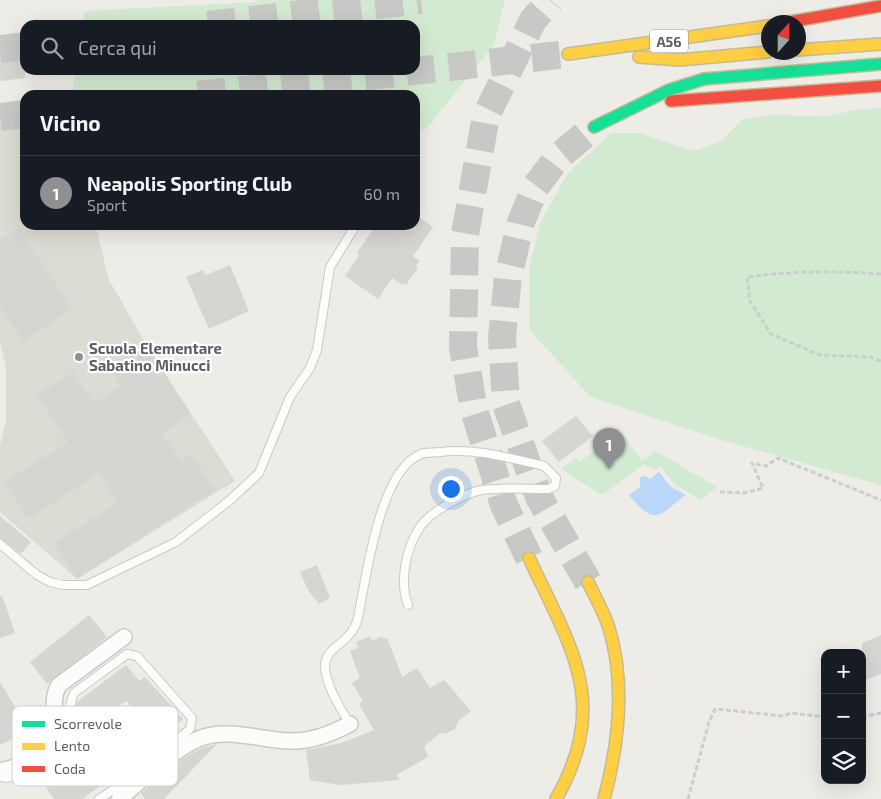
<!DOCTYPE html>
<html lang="it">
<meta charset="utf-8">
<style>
:root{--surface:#171b24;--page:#242831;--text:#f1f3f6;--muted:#9ea1a6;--line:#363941;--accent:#8e9092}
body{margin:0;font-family:"Exo 2",sans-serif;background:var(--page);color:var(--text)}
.controls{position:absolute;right:15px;bottom:15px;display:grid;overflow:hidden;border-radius:10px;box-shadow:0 5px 20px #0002}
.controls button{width:45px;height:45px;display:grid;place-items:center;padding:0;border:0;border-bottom:1px solid var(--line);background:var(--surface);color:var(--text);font:25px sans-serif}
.compass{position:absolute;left:761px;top:15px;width:45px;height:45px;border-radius:50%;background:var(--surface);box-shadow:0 5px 20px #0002;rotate:21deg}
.you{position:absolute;left:450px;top:488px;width:18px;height:18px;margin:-12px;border:4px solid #fff;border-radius:50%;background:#1a73e8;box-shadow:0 0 0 8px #1a73e833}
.badge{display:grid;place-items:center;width:32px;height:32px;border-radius:50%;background:var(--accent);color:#fff;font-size:16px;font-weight:700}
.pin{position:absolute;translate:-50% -41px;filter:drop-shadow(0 1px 2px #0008)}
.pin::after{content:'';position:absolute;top:26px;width:18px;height:15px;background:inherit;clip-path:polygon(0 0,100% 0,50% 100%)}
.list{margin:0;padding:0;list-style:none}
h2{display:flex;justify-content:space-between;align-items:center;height:65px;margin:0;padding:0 20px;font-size:21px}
h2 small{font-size:16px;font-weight:400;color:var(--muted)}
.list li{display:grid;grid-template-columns:32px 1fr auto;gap:15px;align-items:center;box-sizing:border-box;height:75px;padding:0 20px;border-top:1px solid var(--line)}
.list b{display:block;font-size:19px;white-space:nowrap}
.list p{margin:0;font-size:16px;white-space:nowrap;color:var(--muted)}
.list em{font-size:16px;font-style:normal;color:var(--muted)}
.icon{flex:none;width:28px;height:28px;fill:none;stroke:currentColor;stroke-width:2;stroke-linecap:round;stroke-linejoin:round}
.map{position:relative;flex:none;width:881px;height:799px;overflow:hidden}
.search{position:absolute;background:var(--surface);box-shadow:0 5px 20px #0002;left:20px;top:20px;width:400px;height:55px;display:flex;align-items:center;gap:12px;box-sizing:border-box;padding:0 18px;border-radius:15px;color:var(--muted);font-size:19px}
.panel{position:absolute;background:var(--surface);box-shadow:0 5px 20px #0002;left:20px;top:90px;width:400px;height:140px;border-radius:15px}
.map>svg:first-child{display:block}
.education{fill:#dddcd4}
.green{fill:#d3ead2}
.water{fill:#bad6f8}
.building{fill:#d6d5d1}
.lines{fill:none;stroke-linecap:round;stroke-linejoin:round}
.highway-tunnel{stroke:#c8c9c6;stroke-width:28;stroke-dasharray:28 14;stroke-linecap:butt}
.lane-casing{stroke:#c9cac8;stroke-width:10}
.street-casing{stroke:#c9cac8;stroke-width:18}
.fast-casing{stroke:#c5bb93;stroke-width:14}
.slow-casing{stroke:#c5bb93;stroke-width:14}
.jam-casing{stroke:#c5bb93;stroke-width:14}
.path{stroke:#cacfcd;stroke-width:3;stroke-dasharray:5 2.5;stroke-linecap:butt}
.lane{stroke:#fcfcfb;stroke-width:8}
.street{stroke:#fcfcfb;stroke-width:15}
.fast{stroke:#16e098;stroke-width:11}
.slow{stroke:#ffcf43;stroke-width:11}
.jam{stroke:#f24e42;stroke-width:11}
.poi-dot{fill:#8e9092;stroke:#fff;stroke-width:2}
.labels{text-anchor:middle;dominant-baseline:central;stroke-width:4.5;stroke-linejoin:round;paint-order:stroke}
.shield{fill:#fff;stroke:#8c8f93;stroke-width:1}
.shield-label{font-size:14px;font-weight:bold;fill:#5b5f65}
.poi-label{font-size:15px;font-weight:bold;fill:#5b5f65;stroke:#fff;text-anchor:start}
.key{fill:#fff;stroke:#cecfd1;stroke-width:1}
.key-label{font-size:14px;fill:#5b5f65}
</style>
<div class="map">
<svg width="881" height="799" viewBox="0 0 881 799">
<rect width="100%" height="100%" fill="#edece6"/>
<path class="education" d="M 25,117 L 25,225 L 96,225 L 108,278 L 147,346 L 235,481 L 77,579 L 0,512 L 0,445 L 6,421 L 6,369 L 0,341 L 0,120 Z"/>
<path class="green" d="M 258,0 L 505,0 L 494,45 L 425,130 L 415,131 L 415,95 L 72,95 L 75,70 L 415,70 L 415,25 L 82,25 L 84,11 L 257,2 Z
M 881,108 L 881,485 L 725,441 L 591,397 L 530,331 L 530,263 L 541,221 L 568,173 L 611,133 L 640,133 L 694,151 L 722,141 L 741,120 L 769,115 L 828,116 L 856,110 Z
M 617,427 L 642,461 L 655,451 L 717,487 L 700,500 L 674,484 L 660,466 L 656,470 L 644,464 L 602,495 L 561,469 L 576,458 L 580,462 L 602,444 L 599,441 Z"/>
<path class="water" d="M 659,472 L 671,487 L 686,495 C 655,518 656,526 629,495 L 640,487 L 640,477 L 645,476 L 650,479 Z"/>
<path class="building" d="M 25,47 L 25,78 L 0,81 L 0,49 Z
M 415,214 L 433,227 L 413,256 L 420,261 L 416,266 L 418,268 L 406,285 L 403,283 L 402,285 L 392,278 L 378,299 L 345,276 L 359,255 L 357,253 L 376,225 L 415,225 Z
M 19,228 L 72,309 L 23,341 L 0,306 L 0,239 Z
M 230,265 L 249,311 L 209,329 L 186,277 L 203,270 L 205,275 Z
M 147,346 L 191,415 L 162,434 L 181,461 L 191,455 L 215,490 L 77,579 L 54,543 L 117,503 L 99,473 L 28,519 L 5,482 L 68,442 L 37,395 L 73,372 L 94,403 L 120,386 L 110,370 Z
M 576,416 L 593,436 L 559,462 L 542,441 Z
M 0,516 L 31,542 L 21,554 L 0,538 Z
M 317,565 L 330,598 L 319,604 L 308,590 L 300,572 Z
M 2,595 L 15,633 L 0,638 L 0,596 Z
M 89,615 L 107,637 L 47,684 L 30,662 Z
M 881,635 L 881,674 L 862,681 L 862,643 Z
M 370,636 L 372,641 L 383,636 L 383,639 L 387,638 L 402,677 L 417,668 L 430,688 L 444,680 L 471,711 L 459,720 L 455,729 L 445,734 L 442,732 L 424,746 L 428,757 L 397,775 L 400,780 L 340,785 L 310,780 L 306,750 L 341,743 L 374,730 L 359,704 L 363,701 L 352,683 L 360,678 L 350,651 L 358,648 L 356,642 Z
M 126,665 L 139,681 L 145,677 L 183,719 L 160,739 L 126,701 L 92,727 L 76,706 L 77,702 Z
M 0,682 L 30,731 L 0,745 Z
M 217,744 L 164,799 L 145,799 L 141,793 L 184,758 L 202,748 Z
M 104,751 L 115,765 L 112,767 L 117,774 L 82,799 L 54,799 L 46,788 L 92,754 L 95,758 Z"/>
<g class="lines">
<path class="highway-tunnel" d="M 208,25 L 421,0
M 0,49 L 25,46
M 198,95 L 568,54
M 0,117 L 25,114
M 529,558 L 504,505 L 474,410 L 463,347 L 465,234 L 486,116 L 533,20 L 551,0
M 588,582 L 539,497 L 506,404 L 502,337 L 508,277 L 521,222 L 536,186 L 558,157 L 594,127"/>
<g class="lane-casing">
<path id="lane" d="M 0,544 L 37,575 L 50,582 L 63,585 L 87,585 L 176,542 L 229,501 L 259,473 L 290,397 L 310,368 L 317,350 L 330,267 L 356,225
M 350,724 C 340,708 325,684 325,665 C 326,650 340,646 348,636 C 354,630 358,621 359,612 C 367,573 380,470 421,454 C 426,452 434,453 440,452 C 476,448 509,458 544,466 L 556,478 L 555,486 L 548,489 C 527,489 503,487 482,490 C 464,493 430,512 420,527 C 406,548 399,581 408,605
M 0,777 C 24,782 56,759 67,738 C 74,724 66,709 74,693 L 127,654 L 137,656 L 192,718 L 190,729 L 122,784 L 99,799"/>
</g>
<g class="street-casing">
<path id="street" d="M 0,771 C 21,767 51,751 54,727 C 56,712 51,698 59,685 L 124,637
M 119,799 C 141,781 173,750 198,739 C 226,727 260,740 289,741 C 311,742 330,734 350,724"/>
</g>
<g class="fast-casing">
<path id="fast" d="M 594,127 L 669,90 L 704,79 L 881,64"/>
</g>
<g class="slow-casing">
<path id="slow" d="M 798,50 L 881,44
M 568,54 L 768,26
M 639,57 L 679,60 L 768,52
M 529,558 C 571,648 611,702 556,799
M 588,582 C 595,597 604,612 609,628 C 626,684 619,743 604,799"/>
</g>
<g class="jam-casing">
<path id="jam" d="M 789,22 L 881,6
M 671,101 L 881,86"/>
</g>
<path class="path" d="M 881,274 C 836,271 792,271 747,277 L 750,301 L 771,334 L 820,355 L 870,357 L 881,361
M 720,492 L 744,493 L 763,488 L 752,463 L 766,466 L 778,458 L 881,500
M 862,717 L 881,713
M 688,799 L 709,722 L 715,709 L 784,716 L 791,713 L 825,717"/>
<use href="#lane" class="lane"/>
<use href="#street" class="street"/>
<use href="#fast" class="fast"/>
<use href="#slow" class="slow"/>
<use href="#jam" class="jam"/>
</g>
<circle class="poi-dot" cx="79" cy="357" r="5"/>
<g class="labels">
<rect class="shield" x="650" y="29.5" width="38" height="23" rx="4"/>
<g class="shield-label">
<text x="669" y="41">A56</text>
</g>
<g class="poi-label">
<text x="89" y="348">Scuola Elementare<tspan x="89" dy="17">Sabatino Minucci</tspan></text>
</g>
</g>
<rect x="12" y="706" width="166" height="80" rx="8" class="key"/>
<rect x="22" y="721" width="23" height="6" fill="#16e098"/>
<rect x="22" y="743" width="23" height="7" fill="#ffcf43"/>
<rect x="22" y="766" width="23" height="6" fill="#f24e42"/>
<g class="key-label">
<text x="54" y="729">Scorrevole</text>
<text x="54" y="751">Lento</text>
<text x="54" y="774">Coda</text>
</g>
</svg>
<div class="controls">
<button>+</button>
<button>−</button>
<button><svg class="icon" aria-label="layers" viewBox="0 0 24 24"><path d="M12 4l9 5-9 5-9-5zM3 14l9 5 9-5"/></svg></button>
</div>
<svg class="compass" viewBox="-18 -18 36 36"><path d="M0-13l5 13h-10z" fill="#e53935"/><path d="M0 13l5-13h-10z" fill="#9ea1a6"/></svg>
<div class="you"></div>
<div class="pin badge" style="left:609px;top:469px">1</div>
<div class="search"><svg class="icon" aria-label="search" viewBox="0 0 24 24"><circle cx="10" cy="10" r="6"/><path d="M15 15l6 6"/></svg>Cerca qui</div>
<section class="panel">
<h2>Vicino<small></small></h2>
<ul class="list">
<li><span class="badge">1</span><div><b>Neapolis Sporting Club</b><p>Sport</p></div><em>60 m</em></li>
</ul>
</section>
</div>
